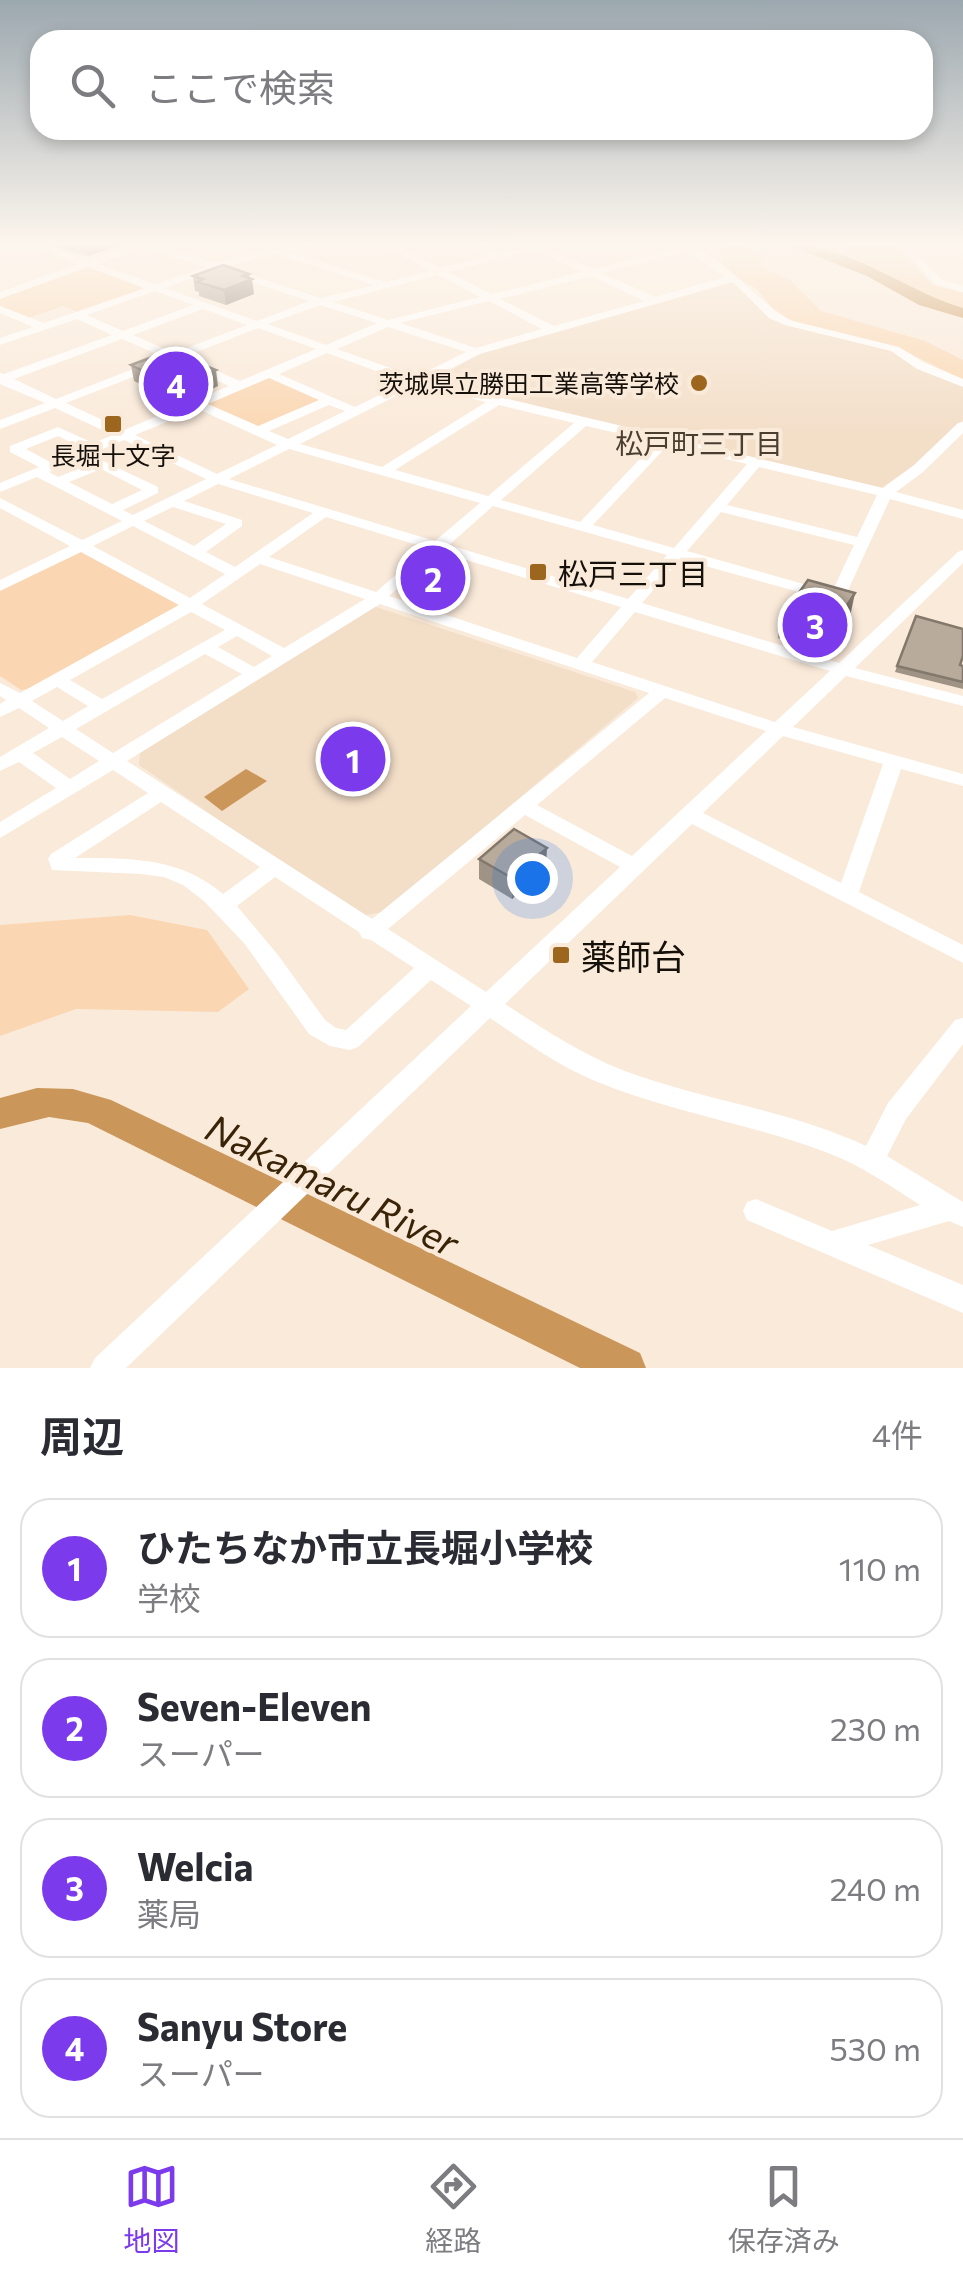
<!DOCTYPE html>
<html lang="ja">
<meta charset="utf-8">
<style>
:root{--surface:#fff;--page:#f2f2f3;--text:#2b2b33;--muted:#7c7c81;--line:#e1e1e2;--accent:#7c3aed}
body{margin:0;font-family:Commissioner,"Noto Sans JP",sans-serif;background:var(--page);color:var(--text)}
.you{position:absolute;left:532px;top:878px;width:35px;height:35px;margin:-25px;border:8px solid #fff;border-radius:50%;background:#1a73e8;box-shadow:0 0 0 15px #1a73e833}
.badge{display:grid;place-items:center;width:65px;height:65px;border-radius:50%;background:var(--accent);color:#fff;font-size:32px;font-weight:700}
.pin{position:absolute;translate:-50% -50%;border:5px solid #fff;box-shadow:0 2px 10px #0006}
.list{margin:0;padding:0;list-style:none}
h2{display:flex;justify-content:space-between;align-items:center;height:130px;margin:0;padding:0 40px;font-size:42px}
h2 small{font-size:32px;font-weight:400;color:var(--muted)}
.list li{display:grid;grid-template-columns:65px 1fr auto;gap:30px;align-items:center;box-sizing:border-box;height:140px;margin:0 20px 20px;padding:0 20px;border:2px solid var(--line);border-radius:30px}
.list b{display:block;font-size:38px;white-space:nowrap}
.list p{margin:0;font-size:32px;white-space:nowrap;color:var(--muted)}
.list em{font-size:32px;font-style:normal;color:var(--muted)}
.icon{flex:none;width:55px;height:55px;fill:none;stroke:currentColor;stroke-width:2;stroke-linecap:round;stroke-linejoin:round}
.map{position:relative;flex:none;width:963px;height:1368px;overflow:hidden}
.search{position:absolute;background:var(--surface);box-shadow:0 5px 15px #0003;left:30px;right:30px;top:30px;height:110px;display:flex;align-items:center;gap:25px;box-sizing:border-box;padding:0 35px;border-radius:30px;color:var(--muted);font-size:38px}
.sheet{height:770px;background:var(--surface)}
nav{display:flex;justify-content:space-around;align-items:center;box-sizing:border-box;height:140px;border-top:2px solid var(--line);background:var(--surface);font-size:28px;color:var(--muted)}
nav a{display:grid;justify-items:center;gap:5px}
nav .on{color:var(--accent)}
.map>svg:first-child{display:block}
.built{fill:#f3dec8}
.green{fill:#fad7b2}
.water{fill:#ca9659}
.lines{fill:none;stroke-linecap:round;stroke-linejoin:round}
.river{fill:#ca9659;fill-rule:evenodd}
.minor{fill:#fff;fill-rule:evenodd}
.wall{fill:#9f9385}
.shaded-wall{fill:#82786c}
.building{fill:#b9ab9b;stroke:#82786c;stroke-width:2.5}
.poi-dot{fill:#9c661f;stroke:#faeada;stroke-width:4}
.labels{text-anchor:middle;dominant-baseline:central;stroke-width:8;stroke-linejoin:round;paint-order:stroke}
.far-poi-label{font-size:25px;fill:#16100b;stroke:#faeada;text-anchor:end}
.far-neighbourhood-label{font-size:28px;fill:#4a3e31;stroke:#faeada}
.poi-label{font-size:30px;fill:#16100b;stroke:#faeada;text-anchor:start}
.near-poi-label{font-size:35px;fill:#16100b;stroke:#faeada;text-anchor:start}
.near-water-label{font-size:38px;font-style:italic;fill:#3a2408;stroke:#faeada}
</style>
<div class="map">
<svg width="963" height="1368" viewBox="0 0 963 1368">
<rect width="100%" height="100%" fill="#faeada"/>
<path class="built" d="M 733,282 L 788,326 L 892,350 L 963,386 L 963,420 L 930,454 L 881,488 L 432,381 L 481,353 Z
M 373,606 L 635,692 L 638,698 L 384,912 L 359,916 L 139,765 L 140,753 Z"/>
<path class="green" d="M 720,245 L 742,245 L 763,255 L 761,266 L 790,280 L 821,311 L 925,341 L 963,360 L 963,380 L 899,348 L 804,327 L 778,316 L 757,289 L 720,268 L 726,249 Z
M 850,245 L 895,245 L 933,285 L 963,293 L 963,311 L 929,301 L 851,259 L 855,254 Z
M 89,267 L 145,289 L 77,312 L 63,306 L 29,318 L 0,306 L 0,298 Z
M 268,377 L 322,400 L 258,428 L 205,403 Z
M 81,552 L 179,605 L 31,689 L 21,690 L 0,676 L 0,590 Z
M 130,915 L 207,930 L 249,989 L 218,1012 L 76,1009 L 0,1036 L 0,925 Z"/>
<path class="water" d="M 246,769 L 267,781 L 222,811 L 204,797 Z"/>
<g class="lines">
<path class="river" d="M 788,245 C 850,244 905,291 963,308 L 963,318 L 919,305 L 867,276 Z
M 37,1088 L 73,1089 L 111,1100 L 640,1353 L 646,1368 L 580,1368 L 88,1123 L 49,1117 L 0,1129 L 0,1098 Z"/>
<path class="minor" d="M 30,245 L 44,245 L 88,260 L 131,245 L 159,245 L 215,263 L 292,245 L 310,245 L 288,252 L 386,282 L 430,271 L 383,245 L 395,245 L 440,268 L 487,256 L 468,245 L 480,245 L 497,254 L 532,245 L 548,245 L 545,248 L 593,269 L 680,248 L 677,245 C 720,245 756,305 793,321 L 899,347 L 925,363 L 963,379 L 963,387 L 917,369 L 891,351 L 785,325 L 769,318 L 733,282 L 480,354 L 428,380 L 883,488 L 913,466 L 958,423 L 963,422 L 963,433 L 923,472 L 896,492 L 963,510 L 963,519 L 890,499 L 843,601 L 831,601 L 680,559 L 642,603 L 839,663 L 958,552 L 963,550 L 963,563 L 855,668 L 963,696 L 963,706 L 846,676 L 793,727 L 963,774 L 963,786 L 901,769 L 859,892 L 963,945 L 963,963 L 692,824 L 505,1004 C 548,1032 590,1060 639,1076 C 714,1102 794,1112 866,1146 L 888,1103 L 955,1020 L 963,1018 L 963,1044 L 906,1119 L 887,1156 L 963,1202 L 963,1227 L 949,1221 L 868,1245 L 963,1285 L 963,1313 L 747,1220 L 743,1211 L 747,1202 L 756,1199 L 832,1231 L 920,1205 C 890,1186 861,1165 828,1153 C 752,1124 670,1112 595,1081 C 557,1065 524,1041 490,1018 L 126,1368 L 90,1368 L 95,1358 L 471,1006 L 431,980 L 358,1047 L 350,1050 L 330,1046 L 309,1034 L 244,943 L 204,901 L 183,885 L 164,877 L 141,874 L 52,870 L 48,859 L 51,854 L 148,793 L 113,770 L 0,838 L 0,822 L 56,788 L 19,762 L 0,771 L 0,757 L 49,728 L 19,708 L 0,717 L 0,704 L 6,700 L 0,696 L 0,683 L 20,693 L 179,605 L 81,552 L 0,591 L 0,580 L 70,546 L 0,508 L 0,498 L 82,540 L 122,521 L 37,477 L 0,492 L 0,483 L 39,467 L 10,452 L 10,446 L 58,427 L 93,443 L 113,435 L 55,408 L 0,429 L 0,420 L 45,403 L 0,384 L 0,373 L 4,374 L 112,335 L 77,319 L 0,345 L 0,338 L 33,327 L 0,313 L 0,306 L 44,323 L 145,288 L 88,267 L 0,299 L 0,292 L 78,264 ZM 144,246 L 145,247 L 205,267 L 155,284 L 98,264 ZM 534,250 L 582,272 L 491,294 L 448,272 ZM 687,252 L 726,277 L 655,297 L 602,273 ZM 276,254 L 374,285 L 321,298 L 226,267 ZM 216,270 L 309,301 L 257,321 L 165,288 ZM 438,275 L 480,297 L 388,320 L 333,302 ZM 591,276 L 644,301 L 554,326 L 500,299 ZM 155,291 L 193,305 L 123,331 L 87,315 ZM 489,301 L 542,329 L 476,348 L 400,323 ZM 320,305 L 377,323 L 326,345 L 268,324 ZM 203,309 L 247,325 L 174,353 L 133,335 ZM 388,327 L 466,352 L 416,377 L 337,349 ZM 258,328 L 316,349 L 240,381 L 184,357 ZM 122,339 L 164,357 L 56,399 L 14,379 ZM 327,353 L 406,382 L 355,407 L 279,374 ZM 174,361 L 229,386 L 124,430 L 66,403 ZM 269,378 L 319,400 L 258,426 L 208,404 ZM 418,385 L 486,402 L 382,467 L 300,444 ZM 329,405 L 345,411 L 288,439 L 269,431 ZM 499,405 L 574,423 L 488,496 L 395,470 ZM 198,409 L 277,445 L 217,474 L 135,435 ZM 586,426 L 656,442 L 580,522 L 501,500 ZM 58,436 L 82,448 L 50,462 L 26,449 ZM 124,440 L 206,479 L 133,515 L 123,510 L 158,493 L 158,487 L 101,460 L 58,477 L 49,472 ZM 668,445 L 747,464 L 674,548 L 593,525 ZM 289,449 L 480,503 L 435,541 L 229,479 ZM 759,467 L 877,495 L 857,537 L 727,505 ZM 101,469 L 142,490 L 112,504 L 69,482 ZM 218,484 L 313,513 L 235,567 L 206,552 L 242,526 L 242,520 L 184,501 ZM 493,506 L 667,555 L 628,599 L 449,545 ZM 173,507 L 226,524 L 194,546 L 144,521 ZM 721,512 L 854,545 L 832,592 L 687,551 ZM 326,517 L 427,548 L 376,592 L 269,557 ZM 133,526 L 225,574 L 190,598 L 93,546 ZM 440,552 L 621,607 L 577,658 L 389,596 ZM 260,564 L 365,599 L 284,648 L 202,604 ZM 380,604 L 649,693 L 372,919 L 127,761 ZM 191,612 L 225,630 L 102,699 L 70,680 ZM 635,612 L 830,671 L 775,722 L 592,662 ZM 237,636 L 272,656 L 254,667 L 218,647 ZM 205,654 L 242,674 L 113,753 L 76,729 ZM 57,687 L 88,706 L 63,721 L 32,701 ZM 665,698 L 766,731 L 632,856 L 537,805 ZM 783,736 L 883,764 L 841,883 L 703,813 ZM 62,737 L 99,761 L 70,779 L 33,753 ZM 161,802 L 260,867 L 223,894 C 180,857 129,858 75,858 ZM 525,815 L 620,867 L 486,992 L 388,929 ZM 275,877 L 359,932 L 362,938 L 371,940 L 414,968 L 346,1030 L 336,1028 L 325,1020 L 278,955 L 237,906 Z
M 897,245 L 907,245 L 943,280 L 963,286 L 963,292 L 935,284 Z
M 953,245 L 963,245 L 963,253 Z"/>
</g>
<path class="wall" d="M 48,245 L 120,245 L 88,256 Z
M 193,276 L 254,294 L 226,305 L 199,296 L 199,292 L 195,291 Z
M 131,365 L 218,386 L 179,403 L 134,381 Z
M 425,551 L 450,577 L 441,586 L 416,578 L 416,559 Z
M 851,612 L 826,652 L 778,638 L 781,618 Z
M 960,665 L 963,666 L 963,689 L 895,672 L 897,666 Z
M 479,859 L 546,869 L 512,899 L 479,879 Z"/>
<path class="shaded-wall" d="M 86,245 L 120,245 L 88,256 Z
M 249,274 L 250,280 L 252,279 L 254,294 L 226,305 L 224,290 L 243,276 Z
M 216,370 L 218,386 L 179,403 L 176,387 Z
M 450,559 L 450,577 L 441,586 L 441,567 Z
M 855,593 L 851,612 L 826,652 L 829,633 Z
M 547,848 L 546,869 L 512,899 L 512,878 Z"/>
<path class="building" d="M 223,265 L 249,274 L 243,276 L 252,279 L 224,290 L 197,282 L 203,279 L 193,276 Z
M 168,351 L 216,370 L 176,387 L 131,365 Z
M 425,551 L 450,559 L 441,567 L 416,559 Z
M 808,580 L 855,593 L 829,633 L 781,618 Z
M 916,616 L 963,629 L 963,656 L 960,665 L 963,666 L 963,682 L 897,666 Z
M 514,829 L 547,848 L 512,878 L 479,859 Z"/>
<linearGradient id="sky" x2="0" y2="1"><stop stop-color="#9ca8af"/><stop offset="0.56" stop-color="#fdf6ee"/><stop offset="1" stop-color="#fdf6ee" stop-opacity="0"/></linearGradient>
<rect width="963" height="436" fill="url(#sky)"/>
<g class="poi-dot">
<circle cx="699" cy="383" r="10"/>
<rect x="103" y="414" width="20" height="20" rx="5"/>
<rect x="528" y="562" width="20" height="20" rx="5"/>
<rect x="551" y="945" width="20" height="20" rx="5"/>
</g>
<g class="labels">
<g class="far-poi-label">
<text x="679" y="383">茨城県立勝田工業高等学校</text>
<text x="113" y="455" text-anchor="middle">長堀十文字</text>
</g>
<g class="far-neighbourhood-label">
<text x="699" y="443">松戸町三丁目</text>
</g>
<g class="poi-label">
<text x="558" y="572">松戸三丁目</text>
</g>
<g class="near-poi-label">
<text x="581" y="955">薬師台</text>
</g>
<g class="near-water-label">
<text transform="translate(333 1184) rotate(26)">Nakamaru River</text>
</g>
</g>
</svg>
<div class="you"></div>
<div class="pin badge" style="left:353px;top:759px">1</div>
<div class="pin badge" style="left:433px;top:578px">2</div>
<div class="pin badge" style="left:815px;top:625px">3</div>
<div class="pin badge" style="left:176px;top:384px">4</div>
<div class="search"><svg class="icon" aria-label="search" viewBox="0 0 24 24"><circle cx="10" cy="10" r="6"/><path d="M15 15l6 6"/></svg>ここで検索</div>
</div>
<section class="sheet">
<h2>周辺<small>4件</small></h2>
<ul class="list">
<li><span class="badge">1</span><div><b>ひたちなか市立長堀小学校</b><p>学校</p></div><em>110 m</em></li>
<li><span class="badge">2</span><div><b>Seven-Eleven</b><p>スーパー</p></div><em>230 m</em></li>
<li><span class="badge">3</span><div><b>Welcia</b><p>薬局</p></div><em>240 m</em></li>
<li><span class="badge">4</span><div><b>Sanyu Store</b><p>スーパー</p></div><em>530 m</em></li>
</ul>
</section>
<nav>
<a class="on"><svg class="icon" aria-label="map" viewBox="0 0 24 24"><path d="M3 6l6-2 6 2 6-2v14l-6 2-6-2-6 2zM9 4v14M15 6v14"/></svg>地図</a>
<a><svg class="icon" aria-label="directions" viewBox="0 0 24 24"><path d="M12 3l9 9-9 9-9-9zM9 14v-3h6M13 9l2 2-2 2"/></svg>経路</a>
<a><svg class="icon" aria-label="saved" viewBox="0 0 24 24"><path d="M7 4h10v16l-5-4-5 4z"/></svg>保存済み</a>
</nav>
